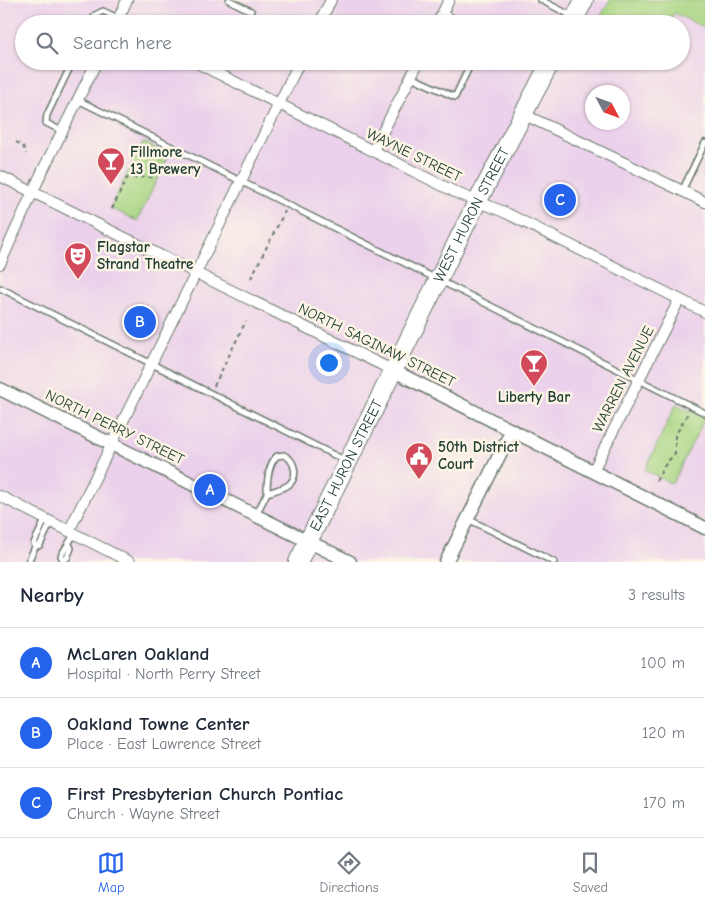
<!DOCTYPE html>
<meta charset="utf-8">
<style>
:root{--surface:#fff;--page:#f2f2f3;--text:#1f2937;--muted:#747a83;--line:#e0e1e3;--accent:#2563eb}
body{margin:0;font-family:"Comic Neue",sans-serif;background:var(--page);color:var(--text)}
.compass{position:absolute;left:585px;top:85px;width:45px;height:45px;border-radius:50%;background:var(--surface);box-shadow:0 1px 4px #0004;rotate:131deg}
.you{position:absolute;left:328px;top:362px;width:18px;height:18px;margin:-12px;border:4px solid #fff;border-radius:50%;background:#1a73e8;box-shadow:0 0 0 8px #1a73e833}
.badge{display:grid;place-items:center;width:32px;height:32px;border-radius:50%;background:var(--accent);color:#fff;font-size:16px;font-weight:700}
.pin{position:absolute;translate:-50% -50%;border:2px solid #fff;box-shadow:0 1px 5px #0006}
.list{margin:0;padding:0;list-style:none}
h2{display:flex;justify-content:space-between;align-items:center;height:65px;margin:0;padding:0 20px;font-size:21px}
h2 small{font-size:16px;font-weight:400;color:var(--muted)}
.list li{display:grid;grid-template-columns:32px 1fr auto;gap:15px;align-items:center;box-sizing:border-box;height:70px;padding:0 20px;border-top:1px solid var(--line)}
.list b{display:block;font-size:19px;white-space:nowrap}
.list p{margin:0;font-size:16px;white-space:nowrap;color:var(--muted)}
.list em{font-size:16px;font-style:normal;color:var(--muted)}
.icon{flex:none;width:28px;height:28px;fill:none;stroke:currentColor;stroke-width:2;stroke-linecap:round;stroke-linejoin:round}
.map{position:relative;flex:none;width:705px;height:562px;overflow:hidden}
.search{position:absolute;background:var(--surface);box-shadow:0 1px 4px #0004;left:15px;right:15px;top:15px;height:55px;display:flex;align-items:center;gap:12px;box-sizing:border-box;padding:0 18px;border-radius:28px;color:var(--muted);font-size:19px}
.sheet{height:275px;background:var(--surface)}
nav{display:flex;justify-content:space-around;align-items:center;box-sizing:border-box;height:70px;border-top:1px solid var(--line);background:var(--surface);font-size:14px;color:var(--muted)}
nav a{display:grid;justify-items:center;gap:2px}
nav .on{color:var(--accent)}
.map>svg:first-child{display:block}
.built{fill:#ebd1eb;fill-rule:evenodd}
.green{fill:#a7d582;stroke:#63895b}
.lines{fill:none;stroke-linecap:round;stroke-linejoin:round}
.service-casing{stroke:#6a796b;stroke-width:8}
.minor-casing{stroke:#6a796b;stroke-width:12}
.tertiary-casing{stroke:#6a796b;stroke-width:15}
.trunk-casing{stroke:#6a796b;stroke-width:20}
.path{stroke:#6a796b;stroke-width:2;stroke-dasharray:4 4;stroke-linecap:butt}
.service{stroke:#fff;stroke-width:5}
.minor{stroke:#fff;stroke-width:10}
.tertiary{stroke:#fff;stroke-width:12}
.trunk{stroke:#fff;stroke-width:18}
.labels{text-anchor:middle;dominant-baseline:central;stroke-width:5;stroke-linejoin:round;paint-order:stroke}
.poi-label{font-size:15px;font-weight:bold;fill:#1f3d34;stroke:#fcf5e5;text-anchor:start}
.street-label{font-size:15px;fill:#1f3d34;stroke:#fcf5e5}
</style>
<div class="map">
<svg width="705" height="562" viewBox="0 0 705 562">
<rect width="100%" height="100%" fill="#fcf5e5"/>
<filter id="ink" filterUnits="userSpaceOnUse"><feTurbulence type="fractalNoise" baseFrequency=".02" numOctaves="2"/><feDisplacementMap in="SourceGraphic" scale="10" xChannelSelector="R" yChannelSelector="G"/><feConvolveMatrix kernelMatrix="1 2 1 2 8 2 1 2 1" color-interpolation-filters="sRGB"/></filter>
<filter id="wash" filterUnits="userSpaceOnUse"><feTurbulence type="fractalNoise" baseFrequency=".0096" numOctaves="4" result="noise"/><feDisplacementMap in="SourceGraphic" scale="20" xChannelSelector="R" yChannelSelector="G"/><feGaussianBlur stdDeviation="1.12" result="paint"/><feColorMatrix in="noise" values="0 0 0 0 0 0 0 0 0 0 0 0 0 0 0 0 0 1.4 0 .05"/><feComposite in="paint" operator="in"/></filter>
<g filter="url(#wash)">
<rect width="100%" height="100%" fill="#f5e9d0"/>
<path class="built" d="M 0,0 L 610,0 L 596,24 L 24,24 L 24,61 L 681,61 L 681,24 L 668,24 L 674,12 L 705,28 L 705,562 L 0,562 ZM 592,92 L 622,92 L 622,122 L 592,122 Z"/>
<path class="green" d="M 610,0 L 705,0 L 705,28 L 674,13 L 668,24 L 596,24 Z
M 143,142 L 169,155 L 137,221 L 110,208 Z
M 676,404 L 705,418 L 672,484 L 645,470 Z"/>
</g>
<g filter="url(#ink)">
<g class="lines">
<g class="service-casing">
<path id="service" d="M 229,0 L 251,11
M 541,0 L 572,16
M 443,13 L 465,24
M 91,24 L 95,15 L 103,11 L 118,18
M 411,77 L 455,97 L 472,61
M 78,100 L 705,413
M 62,131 L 46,123 L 47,115 L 73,61
M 682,191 L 705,143
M 0,288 L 346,461
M 284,455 C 296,461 299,478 287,486 C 281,489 273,491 267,493 C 267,480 268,464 277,456 Z
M 256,515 L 267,493
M 468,519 L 554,562
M 69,544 L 71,548 L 67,558 L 63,560 L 61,556 C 65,548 70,542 74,534
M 35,547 L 40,545 L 51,522
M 28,562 L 35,547 L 34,543 L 45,520"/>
</g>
<g class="minor-casing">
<path id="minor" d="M 116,24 L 127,0
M 319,24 L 331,0
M 437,24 L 449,0
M 193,61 L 459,194 L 504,212 L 705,312
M 523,114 L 705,202
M 373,151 L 419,61
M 0,176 L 394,371
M 0,264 L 41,174 L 97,61
M 593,471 L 679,300
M 0,496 L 130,562
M 69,531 L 300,61"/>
</g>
<g class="tertiary-casing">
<path id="tertiary" d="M 394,371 L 705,528
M 0,389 L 350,562
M 446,562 L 512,430"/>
</g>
<g class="trunk-casing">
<g id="trunk">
<path d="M 572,24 L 584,0"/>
<path id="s1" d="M 298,562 L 473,210 L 551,61"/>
</g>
</g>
<path class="path" d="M 16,142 L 23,146 L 26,154
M 112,209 L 127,178 L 153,177 L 165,151
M 251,278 L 285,211
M 214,386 L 246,321
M 656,481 L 665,465 L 675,453 L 675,436 L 688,413"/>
<use href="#service" class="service"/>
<use href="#minor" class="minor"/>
<use href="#tertiary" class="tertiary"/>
<use href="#trunk" class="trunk"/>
</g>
</g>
<defs>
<g id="bar-pin" transform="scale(1.4375)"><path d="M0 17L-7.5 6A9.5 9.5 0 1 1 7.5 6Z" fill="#d1495b" stroke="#fcf5e5"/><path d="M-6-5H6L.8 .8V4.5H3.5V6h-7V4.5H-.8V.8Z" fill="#fff"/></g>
<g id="theatre-pin" transform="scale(1.4375)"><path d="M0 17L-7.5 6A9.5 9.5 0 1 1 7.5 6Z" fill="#d1495b" stroke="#fcf5e5"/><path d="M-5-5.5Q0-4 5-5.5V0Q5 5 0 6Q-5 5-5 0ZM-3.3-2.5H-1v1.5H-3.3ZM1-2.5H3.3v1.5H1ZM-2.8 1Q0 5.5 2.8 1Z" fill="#fff"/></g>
<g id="civic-pin" transform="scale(1.4375)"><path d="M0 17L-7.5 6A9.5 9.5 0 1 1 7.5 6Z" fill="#d1495b" stroke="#fcf5e5"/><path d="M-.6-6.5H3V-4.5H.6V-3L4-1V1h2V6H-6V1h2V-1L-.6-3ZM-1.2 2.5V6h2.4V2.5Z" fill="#fff"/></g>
</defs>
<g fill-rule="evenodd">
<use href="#bar-pin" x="111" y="161"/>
<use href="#theatre-pin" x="78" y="256"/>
<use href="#bar-pin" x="534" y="363"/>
<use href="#civic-pin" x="419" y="456"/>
</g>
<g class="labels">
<g class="poi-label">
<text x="130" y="152">Fillmore<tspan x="130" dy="17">13 Brewery</tspan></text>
<text x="97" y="247">Flagstar<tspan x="97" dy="17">Strand Theatre</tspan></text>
<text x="534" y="397" text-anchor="middle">Liberty Bar</text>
<text x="438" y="447">50th District<tspan x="438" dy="17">Court</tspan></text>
</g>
<g class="street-label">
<text transform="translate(414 155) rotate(26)">WAYNE STREET</text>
<text stroke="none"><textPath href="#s1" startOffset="388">WEST HURON STREET</textPath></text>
<text transform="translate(377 345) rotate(26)">NORTH SAGINAW STREET</text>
<text transform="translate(623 379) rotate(-63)">WARREN AVENUE</text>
<text transform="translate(115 427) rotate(26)">NORTH PERRY STREET</text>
<text stroke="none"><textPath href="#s1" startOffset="108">EAST HURON STREET</textPath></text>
</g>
</g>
</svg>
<svg class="compass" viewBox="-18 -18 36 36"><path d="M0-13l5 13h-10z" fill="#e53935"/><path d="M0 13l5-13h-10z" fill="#747a83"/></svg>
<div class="you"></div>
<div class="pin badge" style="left:210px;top:490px">A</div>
<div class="pin badge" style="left:140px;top:322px">B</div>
<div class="pin badge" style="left:560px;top:200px">C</div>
<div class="search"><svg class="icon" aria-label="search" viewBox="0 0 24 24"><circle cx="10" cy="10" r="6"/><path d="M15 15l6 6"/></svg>Search here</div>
</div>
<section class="sheet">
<h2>Nearby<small>3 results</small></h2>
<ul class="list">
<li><span class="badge">A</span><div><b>McLaren Oakland</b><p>Hospital · North Perry Street</p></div><em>100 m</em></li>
<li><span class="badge">B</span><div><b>Oakland Towne Center</b><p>Place · East Lawrence Street</p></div><em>120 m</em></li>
<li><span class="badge">C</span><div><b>First Presbyterian Church Pontiac</b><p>Church · Wayne Street</p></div><em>170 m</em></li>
</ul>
</section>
<nav>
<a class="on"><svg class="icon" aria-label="map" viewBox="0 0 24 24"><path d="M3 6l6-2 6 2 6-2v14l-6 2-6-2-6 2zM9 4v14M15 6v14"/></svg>Map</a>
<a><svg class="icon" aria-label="directions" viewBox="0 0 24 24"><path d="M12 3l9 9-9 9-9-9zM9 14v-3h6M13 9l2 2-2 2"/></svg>Directions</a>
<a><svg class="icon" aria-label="saved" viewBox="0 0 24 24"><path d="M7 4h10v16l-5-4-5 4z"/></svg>Saved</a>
</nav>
